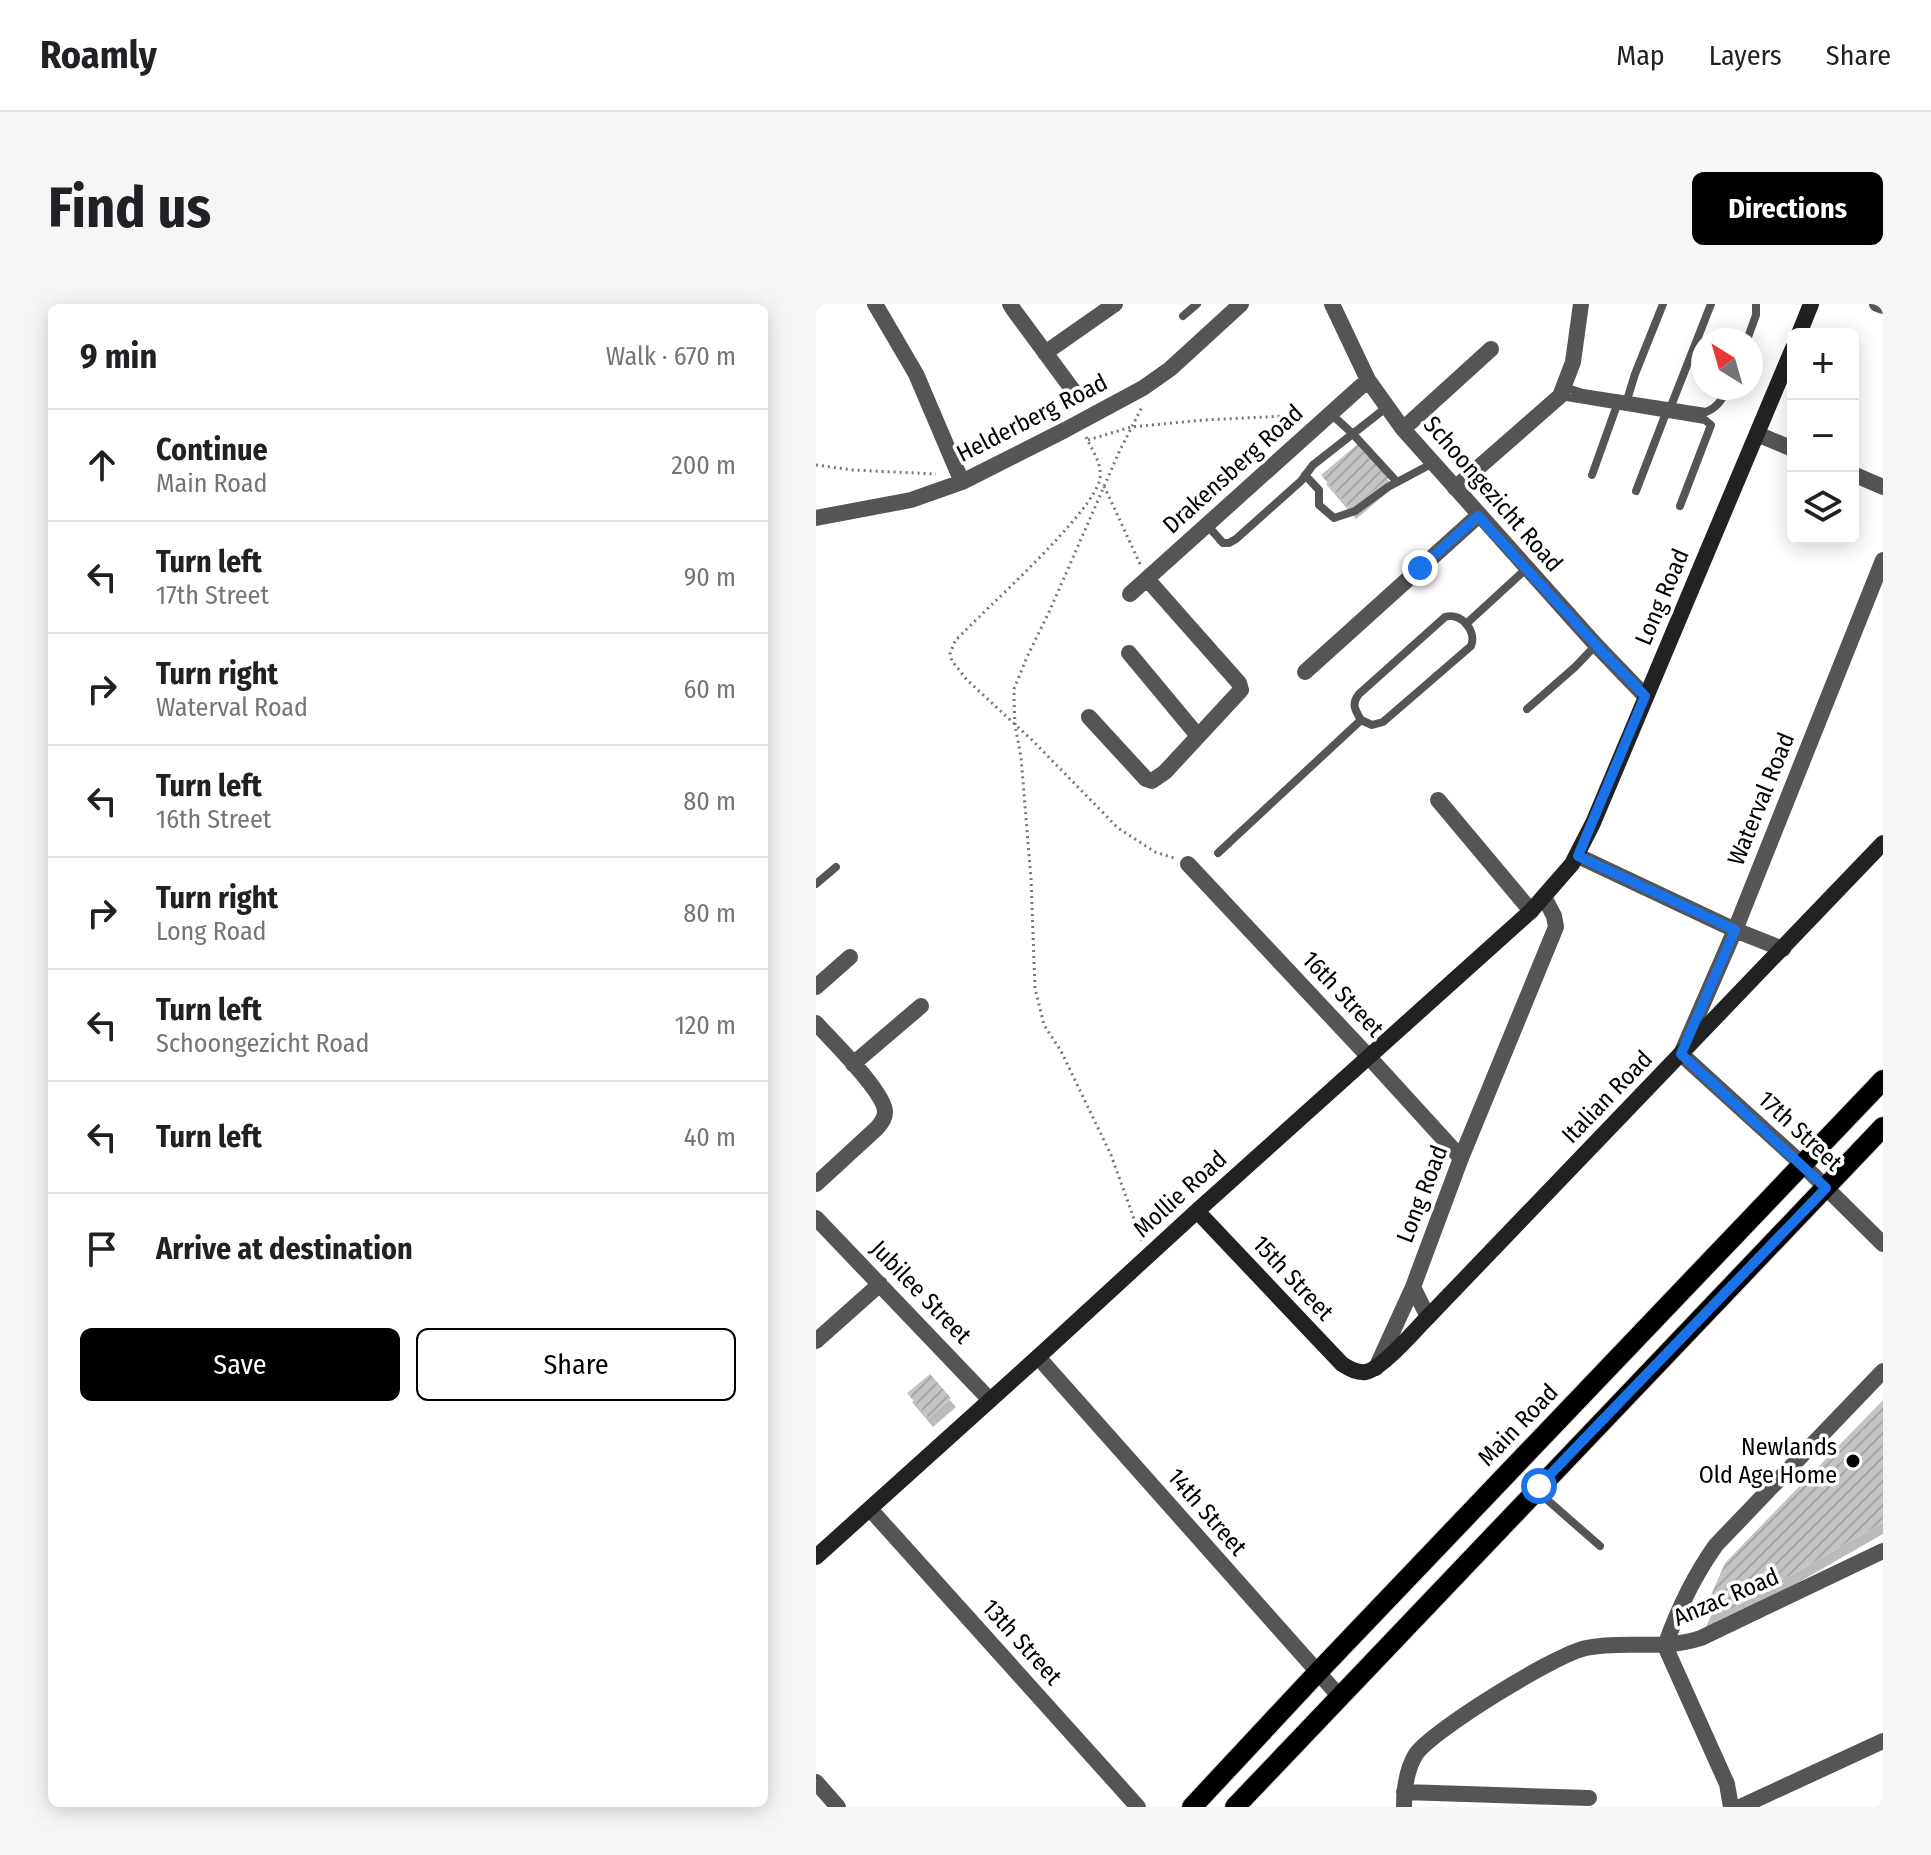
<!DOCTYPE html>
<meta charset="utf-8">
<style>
:root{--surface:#fff;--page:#f6f6f6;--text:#202124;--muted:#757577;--line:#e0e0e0;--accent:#000}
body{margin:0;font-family:"Fira Sans Condensed",sans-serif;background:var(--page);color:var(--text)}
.controls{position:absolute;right:24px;top:24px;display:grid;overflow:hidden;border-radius:12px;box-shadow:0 4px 20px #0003}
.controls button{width:72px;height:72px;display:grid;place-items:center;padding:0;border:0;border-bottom:2px solid var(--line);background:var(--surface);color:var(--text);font:40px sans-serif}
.compass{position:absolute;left:875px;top:24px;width:72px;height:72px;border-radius:50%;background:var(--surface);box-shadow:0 4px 20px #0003;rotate:323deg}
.stop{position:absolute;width:24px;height:24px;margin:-18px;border:6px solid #1a73e8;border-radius:50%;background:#fff}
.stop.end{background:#1a73e8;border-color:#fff;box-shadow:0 2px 8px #0008}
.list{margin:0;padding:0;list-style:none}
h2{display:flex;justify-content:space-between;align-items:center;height:104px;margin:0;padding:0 32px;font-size:34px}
h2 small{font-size:26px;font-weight:400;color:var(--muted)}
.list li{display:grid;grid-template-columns:52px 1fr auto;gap:24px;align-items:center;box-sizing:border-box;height:112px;padding:0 32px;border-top:2px solid var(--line)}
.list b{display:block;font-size:30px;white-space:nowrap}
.list p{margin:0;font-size:26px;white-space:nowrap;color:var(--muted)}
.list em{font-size:26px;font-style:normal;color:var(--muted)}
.actions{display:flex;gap:16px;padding:24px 32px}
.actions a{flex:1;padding:18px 0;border:2px solid var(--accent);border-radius:12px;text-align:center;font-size:28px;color:var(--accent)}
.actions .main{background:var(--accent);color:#fff}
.icon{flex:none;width:44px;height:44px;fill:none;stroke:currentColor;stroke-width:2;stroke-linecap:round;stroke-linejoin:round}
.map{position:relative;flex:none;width:1067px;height:1503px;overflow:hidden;border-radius:12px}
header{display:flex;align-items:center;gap:48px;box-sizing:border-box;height:112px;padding:0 40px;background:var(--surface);border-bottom:2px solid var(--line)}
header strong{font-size:38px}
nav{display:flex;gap:44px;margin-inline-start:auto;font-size:28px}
.intro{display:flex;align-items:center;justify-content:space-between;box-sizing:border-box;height:192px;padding:0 48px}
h1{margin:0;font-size:56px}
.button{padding:20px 36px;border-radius:12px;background:var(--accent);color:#fff;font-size:28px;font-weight:700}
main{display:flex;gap:48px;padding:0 48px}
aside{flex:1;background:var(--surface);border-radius:12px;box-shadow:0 4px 20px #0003}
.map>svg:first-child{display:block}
.building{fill:url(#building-hatch);filter:url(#shadow)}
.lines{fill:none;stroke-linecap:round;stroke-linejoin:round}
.primary-casing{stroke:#dbdbdb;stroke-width:22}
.path{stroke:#777;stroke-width:3;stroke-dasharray:2 4;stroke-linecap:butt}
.lane{stroke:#555;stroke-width:8}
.street{stroke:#555;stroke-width:16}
.secondary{stroke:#222;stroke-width:16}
.primary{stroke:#000;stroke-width:20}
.route{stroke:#1a73e8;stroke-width:10}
.poi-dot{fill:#000;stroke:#fff;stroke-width:3}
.labels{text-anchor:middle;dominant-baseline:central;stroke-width:7;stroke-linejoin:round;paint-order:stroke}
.street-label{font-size:24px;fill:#000;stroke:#fff}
.poi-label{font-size:24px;fill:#000;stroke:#fff;text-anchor:end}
</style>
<header>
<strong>Roamly</strong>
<nav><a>Map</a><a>Layers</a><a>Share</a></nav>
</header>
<div class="intro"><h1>Find us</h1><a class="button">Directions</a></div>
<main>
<aside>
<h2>9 min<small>Walk · 670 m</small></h2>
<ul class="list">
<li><svg class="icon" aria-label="ahead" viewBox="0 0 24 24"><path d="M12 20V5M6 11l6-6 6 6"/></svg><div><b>Continue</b><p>Main Road</p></div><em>200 m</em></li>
<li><svg class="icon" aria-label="left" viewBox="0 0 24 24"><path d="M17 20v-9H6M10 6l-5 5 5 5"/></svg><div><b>Turn left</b><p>17th Street</p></div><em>90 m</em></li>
<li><svg class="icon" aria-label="right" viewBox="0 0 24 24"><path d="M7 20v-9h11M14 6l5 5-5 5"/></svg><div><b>Turn right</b><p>Waterval Road</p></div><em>60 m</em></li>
<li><svg class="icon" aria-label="left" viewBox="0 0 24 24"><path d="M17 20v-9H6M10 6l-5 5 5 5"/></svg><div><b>Turn left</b><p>16th Street</p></div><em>80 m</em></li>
<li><svg class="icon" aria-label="right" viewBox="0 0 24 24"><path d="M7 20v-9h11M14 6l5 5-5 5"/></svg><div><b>Turn right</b><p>Long Road</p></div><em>80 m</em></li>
<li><svg class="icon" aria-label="left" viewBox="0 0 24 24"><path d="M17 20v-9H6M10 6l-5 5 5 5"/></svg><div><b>Turn left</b><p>Schoongezicht Road</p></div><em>120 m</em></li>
<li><svg class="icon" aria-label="left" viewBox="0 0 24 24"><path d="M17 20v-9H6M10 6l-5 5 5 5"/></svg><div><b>Turn left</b></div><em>40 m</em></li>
<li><svg class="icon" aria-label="arrive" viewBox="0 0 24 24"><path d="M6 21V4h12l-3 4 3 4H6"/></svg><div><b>Arrive at destination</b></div></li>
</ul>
<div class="actions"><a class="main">Save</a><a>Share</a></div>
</aside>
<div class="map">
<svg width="1067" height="1503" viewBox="0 0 1067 1503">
<defs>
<pattern id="building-hatch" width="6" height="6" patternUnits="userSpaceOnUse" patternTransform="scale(2)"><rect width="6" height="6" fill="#c4c4c4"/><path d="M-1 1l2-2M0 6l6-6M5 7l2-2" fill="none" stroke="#a7a7a7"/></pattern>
<filter id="shadow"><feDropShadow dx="5" dy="9" stdDeviation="0" flood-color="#0004"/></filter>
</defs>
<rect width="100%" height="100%" fill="#fff"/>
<path class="building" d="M 543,139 L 573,174 L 535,206 L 505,171 Z
M 114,1070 L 135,1094 L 112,1114 L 91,1089 Z
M 1067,1096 L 1067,1218 L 917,1304 L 885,1314 L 909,1259 Z"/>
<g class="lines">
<g class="primary-casing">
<path id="primary" d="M 376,1503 L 501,1369 L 1067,776
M 419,1503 L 1067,823"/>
</g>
<path class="path" d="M 270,133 C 276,146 286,159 284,174 C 279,208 168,306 139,337 L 134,350 L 136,357 L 151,376 L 217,437 L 302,524 L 339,548 L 358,554
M 272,136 L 315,123 L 388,116 L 490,111
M 0,161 L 37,166 L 120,170
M 288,182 L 325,262
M 326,937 L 295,851 L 245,747 L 228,721 L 219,684 L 215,575 L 205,453 L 199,421 L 198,396 L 198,385 L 211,353 L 234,306 L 304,146 L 327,101"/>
<path class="lane" d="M 367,12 L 381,0
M 931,36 L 940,11 L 940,0
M 748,83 L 767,89 L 890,108 C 901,104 907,95 911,84
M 745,92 L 889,116 L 895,121 L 864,202
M 811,96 L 819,70 L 847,0
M 855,102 L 895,0
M 515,110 L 537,130 L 581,178
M 489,171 L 503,186 L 503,201 L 518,214 L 539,207 L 572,183 L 617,159
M 776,171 L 801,101
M 820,187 L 850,109
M 391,221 L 407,239 L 413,239 L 420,235 L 485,177 L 497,161 L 571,103
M 650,320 L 710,265
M 711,405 L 759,363 L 780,341
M 402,549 L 545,416 L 556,421 L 567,418 L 655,342 C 661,327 645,308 629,313 L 543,390 C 535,400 539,406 545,416
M 0,580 L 20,563
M 720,1186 L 784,1242"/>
<path class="street" d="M 59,0 L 100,70 L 146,178
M 194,0 L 197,5 L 259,89 L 197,5
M 516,0 L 552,76 L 587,125 L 780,341 L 829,392
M 1061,0 L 1067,2
M 229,49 L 299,0
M 587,125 L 675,45
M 941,130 L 977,145
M 1037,170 L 1067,183
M 639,184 L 744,92 L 757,58 L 765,0
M 0,214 L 95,196 L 146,178 L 249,126 L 327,84 L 354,65 L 425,0
M 1067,256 L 919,626 L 865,750 L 986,860 L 1067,940
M 314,290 L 552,76
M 313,349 L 382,432
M 489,368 L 662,212
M 273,413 L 330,475 L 336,477 L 349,468 L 425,386 L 423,379 L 331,275
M 622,496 L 715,607
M 762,552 L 919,626 L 967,645
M 372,560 L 552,752 L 645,854
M 0,683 L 34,653
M 0,719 C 15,736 69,788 69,808 C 69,815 65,819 61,824 L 0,880
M 37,760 L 105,702
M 0,914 L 174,1096
M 597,983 L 612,1013
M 0,1037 L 64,980
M 222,1053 L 524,1393
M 560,1064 L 597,983 L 645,854 L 740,623 L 738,612 L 728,593
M 54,1205 L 322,1503
M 0,1478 L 22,1503
M 588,1488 L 773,1494
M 588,1503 C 588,1485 590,1466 600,1450 C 617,1426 740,1350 770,1344 C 809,1336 845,1347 885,1334 L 1067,1247
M 915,1503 L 911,1480 L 849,1342 C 862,1305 878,1272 900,1241 L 1067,1067
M 924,1503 L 1067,1437"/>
<path class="secondary" d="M 983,30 L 995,0
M 381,907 L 526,1060 C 534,1065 541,1069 550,1068 C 566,1065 599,1026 612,1013 L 1067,539
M 0,1253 L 222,1053 L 381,907 L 715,607 L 756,560 L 777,519 L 977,44"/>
<use href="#primary" class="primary"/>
</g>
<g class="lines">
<path class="route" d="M 604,264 L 662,212 L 780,341 L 829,392 L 762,552 L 919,626 L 865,750 L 1010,884 L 723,1182"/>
</g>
<circle class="poi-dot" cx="1037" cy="1157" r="8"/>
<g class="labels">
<g class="street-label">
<text transform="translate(216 114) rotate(-27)">Helderberg Road</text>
<text transform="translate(417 165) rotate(-42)">Drakensberg Road</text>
<text transform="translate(677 190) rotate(49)">Schoongezicht Road</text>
<text transform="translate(846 293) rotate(-67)">Long Road</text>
<text transform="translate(945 495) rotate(-68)">Waterval Road</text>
<text transform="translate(527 690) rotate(47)">16th Street</text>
<text transform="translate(791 793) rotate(-46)">Italian Road</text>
<text transform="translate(984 827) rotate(43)">17th Street</text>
<text transform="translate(364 890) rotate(-42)">Mollie Road</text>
<text transform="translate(606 890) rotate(-69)">Long Road</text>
<text transform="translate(477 974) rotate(47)">15th Street</text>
<text transform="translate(105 988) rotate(46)">Jubilee Street</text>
<text transform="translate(702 1121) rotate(-46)">Main Road</text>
<text transform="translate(391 1208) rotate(49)">14th Street</text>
<text transform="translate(910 1293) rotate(-23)">Anzac Road</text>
<text transform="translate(206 1338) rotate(48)">13th Street</text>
</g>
<g class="poi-label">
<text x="1021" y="1143">Newlands<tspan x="1021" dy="28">Old Age Home</tspan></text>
</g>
</g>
</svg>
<div class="controls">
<button>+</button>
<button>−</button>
<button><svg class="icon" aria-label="layers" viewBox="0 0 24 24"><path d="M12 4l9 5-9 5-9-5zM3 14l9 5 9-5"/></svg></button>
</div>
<svg class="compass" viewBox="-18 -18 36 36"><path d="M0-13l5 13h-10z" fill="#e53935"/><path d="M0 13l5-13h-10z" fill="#757577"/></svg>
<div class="stop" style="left:723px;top:1182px"></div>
<div class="stop end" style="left:604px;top:264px"></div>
</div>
</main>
